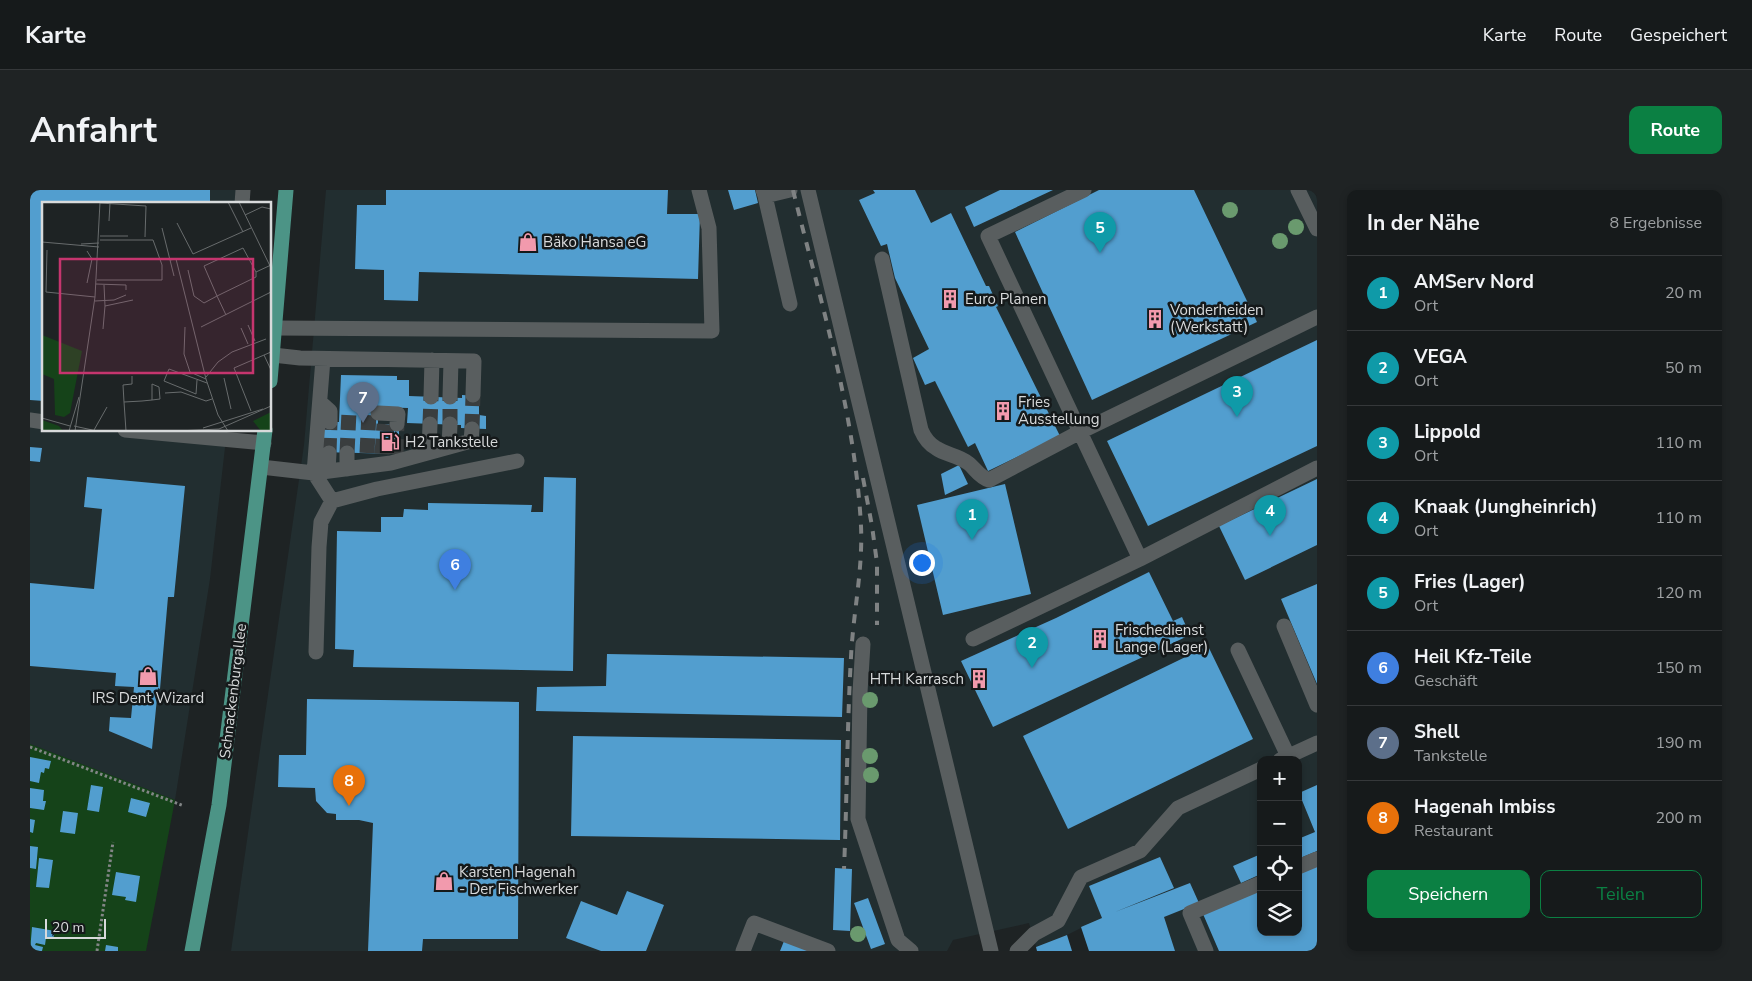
<!DOCTYPE html>
<html lang="de">
<meta charset="utf-8">
<style>
:root{--surface:#161a1b;--page:#1f2324;--text:#f1f3f6;--muted:#9ea1a3;--line:#35383a;--accent:#0b8043}
body{margin:0;font-family:"Nunito Sans",sans-serif;background:var(--page);color:var(--text)}
.controls{position:absolute;right:15px;bottom:15px;display:grid;overflow:hidden;border-radius:10px;box-shadow:0 2px 8px #0003}
.controls button{width:45px;height:45px;display:grid;place-items:center;padding:0;border:0;border-bottom:1px solid var(--line);background:var(--surface);color:var(--text);font:25px sans-serif}
.scale{position:absolute;left:15px;bottom:12px;width:61px;box-sizing:border-box;padding-left:5px;border:2px solid #d8dadb;border-top:0;font-size:14px;line-height:18px;white-space:nowrap;color:#d8dadb;-webkit-text-stroke:4px #15191a;paint-order:stroke}
.you{position:absolute;left:891px;top:372px;width:18px;height:18px;margin:-12px;border:4px solid #fff;border-radius:50%;background:#1a73e8;box-shadow:0 0 0 8px #1a73e833}
.badge{display:grid;place-items:center;width:32px;height:32px;border-radius:50%;background:var(--accent);color:#fff;font-size:16px;font-weight:700}
.pin{position:absolute;translate:-50% -41px;filter:drop-shadow(0 1px 2px #0008)}
.pin::after{content:'';position:absolute;top:26px;width:18px;height:15px;background:inherit;clip-path:polygon(0 0,100% 0,50% 100%)}
.list{margin:0;padding:0;list-style:none}
h2{display:flex;justify-content:space-between;align-items:center;height:65px;margin:0;padding:0 20px;font-size:21px}
h2 small{font-size:16px;font-weight:400;color:var(--muted)}
.list li{display:grid;grid-template-columns:32px 1fr auto;gap:15px;align-items:center;box-sizing:border-box;height:75px;padding:0 20px;border-top:1px solid var(--line)}
.list b{display:block;font-size:19px;white-space:nowrap}
.list p{margin:0;font-size:16px;white-space:nowrap;color:var(--muted)}
.list em{font-size:16px;font-style:normal;color:var(--muted)}
.actions{display:flex;gap:10px;padding:15px 20px}
.actions a{flex:1;padding:11px 0;border:1px solid var(--accent);border-radius:10px;text-align:center;font-size:18px;color:var(--accent)}
.actions .main{background:var(--accent);color:#fff}
.icon{flex:none;width:28px;height:28px;fill:none;stroke:currentColor;stroke-width:2;stroke-linecap:round;stroke-linejoin:round}
.map{position:relative;flex:none;width:1287px;height:761px;overflow:hidden;border-radius:10px}
header{display:flex;align-items:center;gap:30px;box-sizing:border-box;height:70px;padding:0 25px;background:var(--surface);border-bottom:1px solid var(--line)}
header strong{font-size:24px}
nav{display:flex;gap:28px;margin-inline-start:auto;font-size:18px}
.intro{display:flex;align-items:center;justify-content:space-between;box-sizing:border-box;height:120px;padding:0 30px}
h1{margin:0;font-size:35px}
.button{padding:12px 22px;border-radius:10px;background:var(--accent);color:#fff;font-size:18px;font-weight:700}
main{display:flex;gap:30px;padding:0 30px}
aside{flex:1;background:var(--surface);border-radius:10px;box-shadow:0 2px 8px #0003}
.map>svg:first-child{display:block}
.built{fill:#222e30;fill-rule:evenodd}
.green{fill:#154319}
.building{fill:#529ecf}
.lines{fill:none;stroke-linecap:round;stroke-linejoin:round}
.minor-tunnel{stroke:#3a3e3f;stroke-width:15;stroke-dasharray:15 8;stroke-linecap:butt}
.path{stroke:#838687;stroke-width:3;stroke-dasharray:2.5 2.5;stroke-linecap:butt}
.minor{stroke:#595e5f;stroke-width:15}
.major{stroke:#4c9486;stroke-width:15}
.rail{stroke:#7f8283;stroke-width:4;stroke-dasharray:9 9;stroke-linecap:butt}
.tree{fill:#6a9a6e}
.labels{text-anchor:middle;dominant-baseline:central;stroke-width:5;stroke-linejoin:round;paint-order:stroke}
.poi-label{font-size:15px;fill:#d8dadb;stroke:#15191a;text-anchor:start}
.street-label{font-size:15px;fill:#d8dadb;stroke:#15191a}
.inset-road{fill:none;stroke:#686c6d;stroke-width:1}
.view{fill:#c5356e;fill-opacity:0.15;stroke:#c5356e;stroke-width:2.5}
.inset-edge{fill:none;stroke:#d8dadb;stroke-width:2.5}
</style>
<header>
<strong>Karte</strong>
<nav><a>Karte</a><a>Route</a><a>Gespeichert</a></nav>
</header>
<div class="intro"><h1>Anfahrt</h1><a class="button">Route</a></div>
<main>
<div class="map">
<svg width="1287" height="761" viewBox="0 0 1287 761">
<rect width="100%" height="100%" fill="#1e2324"/>
<path class="built" d="M 0,0 L 215,0 L 215,14 L 14,14 L 14,240 L 197,240 L 180,389 L 145,610 L 0,554 Z
M 296,0 L 1287,0 L 1287,761 L 1059,761 L 1051,738 L 1037,745 L 1006,757 L 999,733 L 923,750 L 917,761 L 201,761 L 274,255 ZM 1231,570 L 1268,570 L 1268,742 L 1231,742 Z"/>
<path class="green" d="M 0,554 L 145,610 L 116,761 L 0,761 Z"/>
<path class="building" d="M 0,0 L 180,0 L 180,14 L 14,14 L 14,211 L 0,210 Z
M 356,0 L 638,0 L 637,24 L 670,24 L 668,89 L 389,82 L 388,111 L 354,110 L 354,80 L 325,79 L 327,15 L 356,15 Z
M 698,0 L 725,0 L 728,13 L 704,20 Z
M 843,0 L 885,0 L 901,33 L 921,23 L 956,96 L 959,96 L 968,116 L 966,117 L 1030,246 L 958,281 L 945,253 L 938,257 L 905,191 L 895,195 L 883,168 L 899,159 L 865,88 L 857,54 L 851,56 L 829,10 L 845,3 Z
M 970,0 L 1023,0 L 944,37 L 935,17 Z
M 1069,0 L 1164,0 L 1227,132 L 1062,210 L 985,42 Z
M 1287,150 L 1287,256 L 1118,336 L 1077,251 Z
M 311,185 L 367,186 L 367,190 L 379,190 L 379,206 L 432,208 L 432,205 L 449,206 L 449,225 L 456,226 L 456,239 L 431,238 L 431,235 L 377,233 L 378,218 L 348,217 L 348,234 L 369,234 L 369,264 L 290,262 L 291,232 L 309,232 Z
M 0,257 L 12,258 L 10,272 L 0,271 Z
M 929,275 L 938,294 L 915,305 L 911,284 Z
M 57,287 L 155,296 L 144,407 L 138,407 L 130,499 L 128,498 L 122,559 L 79,541 L 80,527 L 101,528 L 104,497 L 85,496 L 86,483 L 0,476 L 0,393 L 64,399 L 72,319 L 54,317 Z
M 514,287 L 546,288 L 543,481 L 323,477 L 324,460 L 305,459 L 307,341 L 351,342 L 351,327 L 373,327 L 374,319 L 398,320 L 398,313 L 502,315 L 501,322 L 513,322 Z
M 1287,289 L 1287,355 L 1215,390 L 1189,336 Z
M 975,294 L 1001,404 L 913,425 L 887,315 Z
M 1119,382 L 1143,431 L 1152,427 L 1160,445 L 963,537 L 931,471 L 1026,428 Z
M 1287,394 L 1287,494 L 1251,409 Z
M 1178,456 L 1223,549 L 1038,639 L 993,546 Z
M 577,464 L 814,468 L 812,527 L 506,521 L 507,497 L 576,496 Z
M 277,509 L 489,512 L 488,749 L 393,749 L 392,761 L 338,761 L 343,633 L 329,630 L 306,630 L 306,624 L 297,623 L 286,611 L 285,598 L 248,597 L 249,565 L 276,565 Z
M 543,546 L 811,550 L 810,650 L 541,646 Z
M 0,567 L 21,571 L 19,579 L 15,578 L 14,583 L 11,582 L 9,593 L 0,591 Z
M 61,595 L 73,597 L 69,622 L 57,620 Z
M 1287,595 L 1287,661 L 1268,669 L 1268,649 L 1285,642 L 1269,603 Z
M 0,598 L 14,600 L 13,611 L 16,611 L 14,620 L 0,618 Z
M 101,608 L 120,613 L 116,627 L 98,622 Z
M 33,621 L 48,623 L 45,644 L 30,642 Z
M 0,629 L 5,630 L 3,643 L 0,642 Z
M 0,656 L 8,657 L 6,679 L 0,678 Z
M 1231,664 L 1231,684 L 1211,693 L 1203,676 Z
M 1130,667 L 1144,698 L 1085,722 L 1160,693 L 1169,713 L 1134,727 L 1145,761 L 1059,761 L 1051,737 L 1072,728 L 1059,696 Z
M 9,668 L 23,670 L 19,698 L 6,697 Z
M 1287,676 L 1287,761 L 1189,761 L 1173,724 L 1231,699 L 1231,742 L 1268,742 L 1268,684 Z
M 805,678 L 822,679 L 820,741 L 803,740 Z
M 86,682 L 110,686 L 106,712 L 95,710 L 96,707 L 82,705 Z
M 597,701 L 634,715 L 616,761 L 571,761 L 536,748 L 551,711 L 587,725 Z
M 838,708 L 855,754 L 841,759 L 824,713 Z
M 2,737 L 25,741 L 23,749 L 16,748 L 15,755 L 6,753 L 5,755 L 13,757 L 12,761 L 0,761 Z
M 1037,745 L 1042,761 L 1007,761 L 1006,757 Z
M 754,751 L 779,761 L 750,761 Z
M 76,755 L 88,757 L 88,761 L 75,761 Z"/>
<g class="lines">
<path class="minor-tunnel" d="M 400,234 L 401,207
M 420,234 L 420,207
M 442,239 L 443,205
M 299,263 L 300,232
M 317,263 L 319,222
M 337,263 L 339,223
M 352,264 L 354,234
M 366,264 L 367,234"/>
<path class="path" d="M 0,557 L 154,616
M 67,761 L 83,652"/>
<path class="minor" d="M 733,0 L 735,6 L 760,0
M 778,0 L 961,761
M 1054,0 L 958,46 L 1050,242 L 1287,127
M 1268,0 L 1287,39
M 735,6 L 760,114
M 212,14 L 213,0
M 852,69 L 891,240 C 894,247 899,254 906,258 C 916,265 928,265 938,273 C 945,278 949,287 959,290 L 1050,242 L 1110,369
M 245,138 L 682,141 L 679,38 L 669,0
M 243,165 L 270,168 L 444,171 L 443,205
M 293,169 L 284,283 L 302,311 L 347,299 L 487,271
M 401,207 L 402,170
M 420,207 L 421,171
M 290,212 L 300,221 L 300,232
M 348,223 L 368,224 L 367,234
M 0,230 L 14,232
M 95,240 L 234,253
M 419,257 L 420,234
M 399,262 L 400,234
M 231,277 L 284,283 L 361,273 L 441,251 L 442,239
M 317,279 L 317,263
M 298,281 L 299,263
M 1254,436 L 1287,515
M 943,449 L 1110,369 L 1287,278
M 833,454 L 830,502 L 828,629 L 868,750 L 881,761
M 1208,460 L 1258,566
M 286,462 L 289,357 L 291,332 L 302,311
M 1250,570 L 1287,553
M 1268,677 L 1287,669
M 713,761 L 724,733 L 798,761
M 987,761 L 1004,744 L 1028,731 L 1051,687 L 1110,661 L 1148,618 L 1231,579
M 1176,761 L 1160,723 L 1231,693"/>
<path class="major" d="M 240,191 L 256,0
M 162,761 L 189,615 L 235,240"/>
<path class="rail" d="M 763,0 C 790,110 825,222 831,336 C 833,380 823,424 821,467 C 817,538 817,608 814,679
M 833,288 L 842,336 L 847,373 L 847,435"/>
</g>
<g class="tree">
<circle cx="1200" cy="20" r="8"/>
<circle cx="1266" cy="37" r="8"/>
<circle cx="1250" cy="51" r="8"/>
<circle cx="840" cy="510" r="8"/>
<circle cx="840" cy="566" r="8"/>
<circle cx="841" cy="585" r="8"/>
<circle cx="828" cy="744" r="8"/>
</g>
<defs>
<g id="shop-bare" transform="scale(1.5)"><path d="M-5-2.5h2.3a2.7 3.5 0 0 1 5.4 0H5L5.5 6h-11ZM-1.5-2.5h3a1.5 2.3 0 0 0-3 0Z" fill="#f29aad" stroke="#15191a" stroke-width="2.5" paint-order="stroke"/></g>
<g id="building-bare" transform="scale(1.5)"><path d="M-4-6H4V6H1V3H-1V6H-4ZM-2.5-4.3h1.7v1.8h-1.7ZM.8-4.3h1.7v1.8H.8ZM-2.5-1h1.7V.8h-1.7ZM.8-1h1.7V.8H.8Z" fill="#f29aad" stroke="#15191a" stroke-width="2.5" paint-order="stroke"/></g>
<g id="fuel-bare" transform="scale(1.5)"><path d="M-5.5-6h7V0h2V4h1.3V-2.5L3-4.5l.8-.8L6-3V5H2.5V1h-1V6h-7ZM-4.2-4.7v3.2H.2V-4.7Z" fill="#f29aad" stroke="#15191a" stroke-width="2.5" paint-order="stroke"/></g>
</defs>
<g fill-rule="evenodd">
<use href="#shop-bare" x="498" y="52"/>
<use href="#building-bare" x="920" y="109"/>
<use href="#building-bare" x="1125" y="129"/>
<use href="#building-bare" x="973" y="221"/>
<use href="#fuel-bare" x="360" y="252"/>
<use href="#building-bare" x="1070" y="449"/>
<use href="#shop-bare" x="118" y="486"/>
<use href="#building-bare" x="949" y="489"/>
<use href="#shop-bare" x="414" y="691"/>
</g>
<g class="labels">
<g class="poi-label">
<text x="513" y="52">Bäko Hansa eG</text>
<text x="935" y="109">Euro Planen</text>
<text x="1140" y="120">Vonderheiden<tspan x="1140" dy="17">(Werkstatt)</tspan></text>
<text x="988" y="212">Fries<tspan x="988" dy="17">Ausstellung</tspan></text>
<text x="375" y="252">H2 Tankstelle</text>
<text x="1085" y="440">Frischedienst<tspan x="1085" dy="17">Lange (Lager)</tspan></text>
<text x="934" y="489" text-anchor="end">HTH Karrasch</text>
<text x="118" y="508" text-anchor="middle">IRS Dent Wizard</text>
<text x="429" y="682">Karsten Hagenah<tspan x="429" dy="17">- Der Fischwerker</tspan></text>
</g>
<g class="street-label">
<text transform="translate(203 501) rotate(-83)">Schnackenburgallee</text>
</g>
</g>
<g transform="translate(12 12)">
<rect width="229" height="229" fill="#1e2324"/>
<path d="M 0,133 L 40,149 L 28,211 L 22,215 L 13,213 L 12,177 L 0,172 ZM 229,210 L 229,229 L 219,229 L 211,219 ZM 0,218 L 17,224 L 21,229 L 0,229 Z" fill="#154319"/>
<path class="inset-road" d="M 186,0 L 201,30M 197,0 L 229,66M 58,1 L 104,4 L 103,35M 203,13 L 220,5 L 229,7M 67,19 L 68,1M 135,21 L 151,52 L 209,26M 120,26 L 128,58 L 134,57 L 164,177 L 176,213 L 186,229M 58,34 L 86,34M 0,40 L 57,45M 39,42 L 57,41M 5,48 L 4,90 L 53,95M 128,58 L 132,74M 146,68 L 152,94 L 162,101 L 175,94 L 184,113M 214,70 L 201,46 L 162,64 L 175,94 L 214,75 L 214,70 L 229,63M 55,78 L 120,78 L 120,63 L 111,38 L 58,38M 45,81 L 50,57 L 45,49M 54,82 L 84,83 L 84,88M 62,83 L 63,104 L 91,98M 53,99 L 72,98 L 84,93M 206,123 L 213,139M 143,125 L 142,152 L 148,170 L 164,177M 159,125 L 229,90M 199,126 L 206,142M 61,127 L 63,104M 222,153 L 229,168M 164,175 L 176,160 L 190,150 L 224,137M 182,176 L 189,207M 155,178 L 154,192 L 122,179 L 127,167 L 165,181M 123,191 L 139,190 L 164,199 L 170,197M 82,200 L 81,183 L 90,182 L 90,174M 209,209 L 192,166 L 229,150M 0,216 L 28,224M 32,224 L 55,229M 161,226 L 221,207M 52,228 L 65,205M 27,229 L 37,195M 33,229 L 53,95 L 58,0M 84,229 L 82,200 L 100,199 L 110,198 L 118,197 L 117,185 L 110,182 L 110,198M 135,229 L 177,227 L 229,204"/>
<path class="view" d="M 18,57 L 211,57 L 211,171 L 18,171 Z"/>
<rect width="229" height="229" class="inset-edge"/>
</g>
</svg>
<div class="controls">
<button>+</button>
<button>−</button>
<button><svg class="icon" aria-label="locate" viewBox="0 0 24 24"><circle cx="12" cy="12" r="6"/><path d="M12 2v4M12 18v4M2 12h4M18 12h4"/></svg></button>
<button><svg class="icon" aria-label="layers" viewBox="0 0 24 24"><path d="M12 4l9 5-9 5-9-5zM3 14l9 5 9-5"/></svg></button>
</div>
<div class="scale">20 m</div>
<div class="you"></div>
<div class="pin badge" style="left:942px;top:350px;background:#0f9aa8">1</div>
<div class="pin badge" style="left:1002px;top:478px;background:#0f9aa8">2</div>
<div class="pin badge" style="left:1207px;top:227px;background:#0f9aa8">3</div>
<div class="pin badge" style="left:1240px;top:346px;background:#0f9aa8">4</div>
<div class="pin badge" style="left:1070px;top:63px;background:#0f9aa8">5</div>
<div class="pin badge" style="left:425px;top:400px;background:#3f7fe0">6</div>
<div class="pin badge" style="left:333px;top:233px;background:#5c6f8a">7</div>
<div class="pin badge" style="left:319px;top:616px;background:#e8710a">8</div>
</div>
<aside>
<h2>In der Nähe<small>8 Ergebnisse</small></h2>
<ul class="list">
<li><span class="badge" style="background:#0f9aa8">1</span><div><b>AMServ Nord</b><p>Ort</p></div><em>20 m</em></li>
<li><span class="badge" style="background:#0f9aa8">2</span><div><b>VEGA</b><p>Ort</p></div><em>50 m</em></li>
<li><span class="badge" style="background:#0f9aa8">3</span><div><b>Lippold</b><p>Ort</p></div><em>110 m</em></li>
<li><span class="badge" style="background:#0f9aa8">4</span><div><b>Knaak (Jungheinrich)</b><p>Ort</p></div><em>110 m</em></li>
<li><span class="badge" style="background:#0f9aa8">5</span><div><b>Fries (Lager)</b><p>Ort</p></div><em>120 m</em></li>
<li><span class="badge" style="background:#3f7fe0">6</span><div><b>Heil Kfz-Teile</b><p>Geschäft</p></div><em>150 m</em></li>
<li><span class="badge" style="background:#5c6f8a">7</span><div><b>Shell</b><p>Tankstelle</p></div><em>190 m</em></li>
<li><span class="badge" style="background:#e8710a">8</span><div><b>Hagenah Imbiss</b><p>Restaurant</p></div><em>200 m</em></li>
</ul>
<div class="actions"><a class="main">Speichern</a><a>Teilen</a></div>
</aside>
</main>
